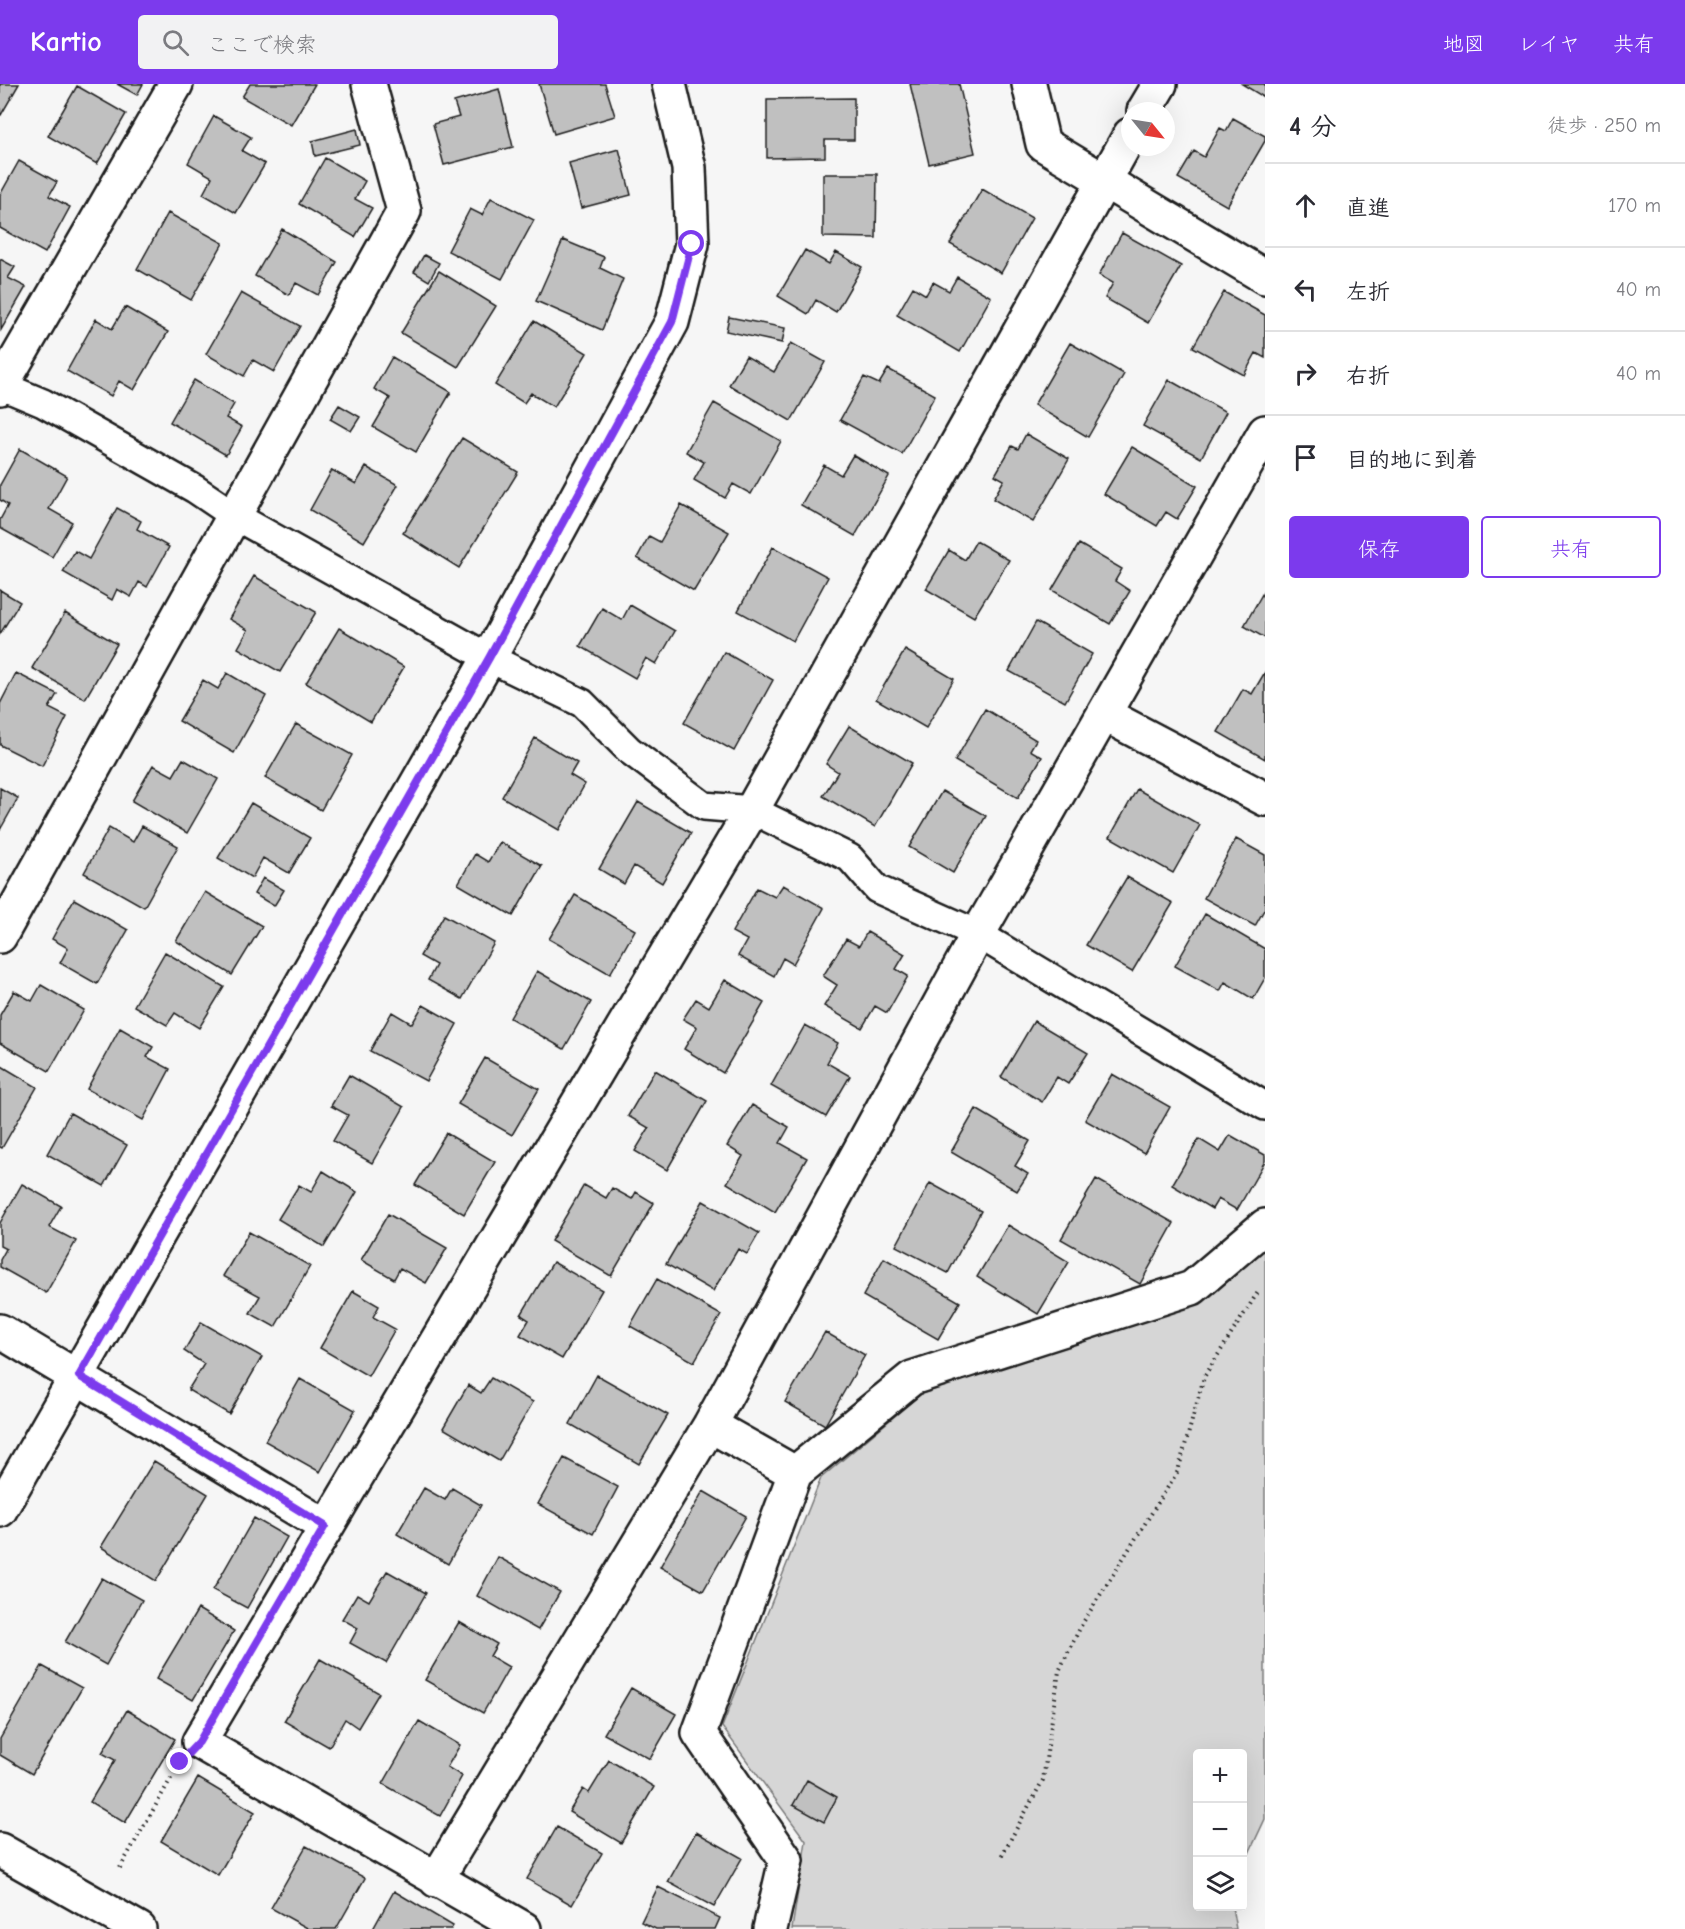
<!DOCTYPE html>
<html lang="ja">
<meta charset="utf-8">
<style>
:root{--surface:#fff;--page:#f2f2f3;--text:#2b2b33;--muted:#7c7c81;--line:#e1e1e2;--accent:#7c3aed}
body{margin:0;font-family:"Comic Neue","Klee One",sans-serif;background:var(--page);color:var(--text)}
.controls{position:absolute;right:18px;bottom:18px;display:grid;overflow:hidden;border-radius:6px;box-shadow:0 6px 24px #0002}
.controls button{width:54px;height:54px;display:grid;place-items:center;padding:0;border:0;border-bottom:2px solid var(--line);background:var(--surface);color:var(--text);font:30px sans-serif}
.compass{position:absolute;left:1121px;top:18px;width:54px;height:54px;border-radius:50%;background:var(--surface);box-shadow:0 6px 24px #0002;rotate:120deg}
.stop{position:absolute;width:18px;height:18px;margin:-14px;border:4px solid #7c3aed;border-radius:50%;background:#fff}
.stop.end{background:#7c3aed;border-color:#fff;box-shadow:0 2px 6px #0008}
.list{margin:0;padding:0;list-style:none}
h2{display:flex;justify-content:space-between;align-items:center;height:78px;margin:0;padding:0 24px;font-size:26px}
h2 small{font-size:20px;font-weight:400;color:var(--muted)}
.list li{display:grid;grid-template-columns:39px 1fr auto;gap:18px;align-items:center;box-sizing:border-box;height:84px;padding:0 24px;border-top:2px solid var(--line)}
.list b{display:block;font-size:22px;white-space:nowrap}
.list em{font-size:20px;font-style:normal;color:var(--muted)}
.actions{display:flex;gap:12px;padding:18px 24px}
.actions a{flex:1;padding:14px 0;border:2px solid var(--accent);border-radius:6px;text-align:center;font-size:21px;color:var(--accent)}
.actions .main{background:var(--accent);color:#fff}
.icon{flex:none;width:33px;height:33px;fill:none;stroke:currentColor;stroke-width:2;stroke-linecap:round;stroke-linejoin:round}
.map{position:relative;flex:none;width:1265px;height:1845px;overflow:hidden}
header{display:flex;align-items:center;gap:36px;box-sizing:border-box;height:84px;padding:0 30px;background:var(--accent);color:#fff}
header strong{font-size:28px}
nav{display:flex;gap:33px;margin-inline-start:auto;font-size:21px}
.search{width:420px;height:54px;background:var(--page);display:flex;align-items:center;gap:15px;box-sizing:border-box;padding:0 21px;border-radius:6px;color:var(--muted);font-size:22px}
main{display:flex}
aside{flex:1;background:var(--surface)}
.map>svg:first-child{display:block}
.green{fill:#d6d6d6;stroke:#797979;stroke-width:1.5}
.building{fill:#c0c0c0;stroke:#1c1c1c;stroke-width:1.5}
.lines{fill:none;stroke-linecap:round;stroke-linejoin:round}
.service-casing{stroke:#1c1c1c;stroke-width:32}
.minor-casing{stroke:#1c1c1c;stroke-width:38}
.tertiary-casing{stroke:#1c1c1c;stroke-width:38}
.path{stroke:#1c1c1c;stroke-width:4;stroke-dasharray:1.5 4.5;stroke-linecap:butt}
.service{stroke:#fff;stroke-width:27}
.minor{stroke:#fff;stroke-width:33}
.tertiary{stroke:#fff;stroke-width:33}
.route{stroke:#7c3aed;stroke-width:8}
</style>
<header>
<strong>Kartio</strong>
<div class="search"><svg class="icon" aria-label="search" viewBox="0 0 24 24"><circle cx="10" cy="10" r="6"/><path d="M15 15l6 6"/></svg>ここで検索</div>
<nav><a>地図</a><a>レイヤ</a><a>共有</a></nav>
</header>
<main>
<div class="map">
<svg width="1265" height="1845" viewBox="0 0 1265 1845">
<rect width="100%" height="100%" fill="#f6f6f6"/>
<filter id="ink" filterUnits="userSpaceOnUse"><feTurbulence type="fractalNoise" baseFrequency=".0167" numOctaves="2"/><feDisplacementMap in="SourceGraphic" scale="12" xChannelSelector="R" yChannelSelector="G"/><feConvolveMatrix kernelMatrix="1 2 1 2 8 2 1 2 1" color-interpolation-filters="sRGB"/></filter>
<g filter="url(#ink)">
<path class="green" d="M 1265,1160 L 1265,1735 L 1243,1782 L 1242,1670 L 1198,1670 L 1198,1822 L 1232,1823 L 1236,1845 L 792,1845 L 806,1757 L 722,1643 L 821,1394 L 921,1310 L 1197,1218 Z"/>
<path class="building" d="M 0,0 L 19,0 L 1,31 L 0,30 Z
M 117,0 L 143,0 L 137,11 Z
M 250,0 L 315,0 L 291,41 L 242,13 Z
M 539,0 L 605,0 L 615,32 L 554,50 Z
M 910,0 L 959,0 L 975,69 L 929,80 Z
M 1242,0 L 1265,0 L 1265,14 Z
M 77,2 L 126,30 L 97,80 L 48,52 Z
M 499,5 L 513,63 L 444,81 L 433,40 L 459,33 L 454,18 Z
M 854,14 L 854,56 L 825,56 L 825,73 L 767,74 L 767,15 Z
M 214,32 L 251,53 L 242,67 L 265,80 L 236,129 L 203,110 L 212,93 L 188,79 Z
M 1233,34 L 1265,52 L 1265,57 L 1227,122 L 1178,94 L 1194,67 L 1204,73 L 1220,44 L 1226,47 Z
M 357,45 L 360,61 L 315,72 L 312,57 Z
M 619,65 L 631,111 L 581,124 L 569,79 Z
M 325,74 L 365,97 L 355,115 L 372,124 L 355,153 L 299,120 Z
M 19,77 L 57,98 L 49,112 L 70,123 L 45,169 L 0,144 L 0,111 Z
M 823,90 L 877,90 L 876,154 L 823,153 Z
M 982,105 L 1032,134 L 1001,189 L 950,160 Z
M 491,114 L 534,136 L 502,195 L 448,167 L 470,125 L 482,131 Z
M 168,129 L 223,159 L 191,216 L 137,185 Z
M 282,145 L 337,178 L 318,211 L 296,199 L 289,211 L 255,192 Z
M 1122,149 L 1181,182 L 1148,239 L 1105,214 L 1113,199 L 1099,191 Z
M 563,156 L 604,173 L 600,184 L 623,195 L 602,246 L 536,217 Z
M 805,166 L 829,180 L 836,168 L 862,183 L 836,228 L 816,216 L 808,230 L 778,212 Z
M 424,171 L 439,179 L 429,197 L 414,188 Z
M 0,175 L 15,183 L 8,194 L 26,203 L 1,246 Z
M 439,187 L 496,222 L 458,283 L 401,249 Z
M 957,193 L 991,213 L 960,268 L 897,231 L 913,203 L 926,211 L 933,198 L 949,207 Z
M 1224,208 L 1265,231 L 1265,274 L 1256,269 L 1244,291 L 1193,263 Z
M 241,209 L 300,242 L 274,288 L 253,276 L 244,292 L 206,270 Z
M 125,223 L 168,248 L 134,306 L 119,297 L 111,312 L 67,287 L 96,235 L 112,245 Z
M 729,233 L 785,244 L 782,259 L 726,247 Z
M 534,237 L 587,269 L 554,323 L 531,309 L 524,319 L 495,301 Z
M 791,259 L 825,278 L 791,337 L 729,301 L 746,272 L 774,288 Z
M 1070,259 L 1124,290 L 1088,353 L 1034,321 Z
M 392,273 L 451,308 L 416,368 L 373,343 L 390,314 L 374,305 Z
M 888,285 L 935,311 L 902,370 L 840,336 L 864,293 L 879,300 Z
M 194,296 L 234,320 L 226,334 L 242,343 L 226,371 L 170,338 Z
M 1169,296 L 1226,328 L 1201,374 L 1143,342 Z
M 714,319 L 781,357 L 751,410 L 733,400 L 725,414 L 694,396 L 704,378 L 686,368 Z
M 339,321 L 360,333 L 351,347 L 330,335 Z
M 1026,350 L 1069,375 L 1033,438 L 993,415 L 1004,396 L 995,391 L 1012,362 L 1018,365 Z
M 462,354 L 518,388 L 459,484 L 403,449 Z
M 1132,363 L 1197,402 L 1177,435 L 1166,428 L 1157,442 L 1104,410 Z
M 20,365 L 67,392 L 49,425 L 72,438 L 52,473 L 0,444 L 0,436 L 8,421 L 0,416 L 0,401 Z
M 853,371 L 889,392 L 855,452 L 801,421 L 824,381 L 841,391 Z
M 366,383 L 398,401 L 364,458 L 310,426 L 332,386 L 356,400 Z
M 681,421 L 729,448 L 694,507 L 637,474 L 649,452 L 660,458 Z
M 117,424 L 141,437 L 137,445 L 169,463 L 147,503 L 139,498 L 131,513 L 117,505 L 112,516 L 63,488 L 75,467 L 89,475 Z
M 976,457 L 1009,476 L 974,533 L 926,505 L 949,466 L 965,476 Z
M 1079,460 L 1122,485 L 1115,497 L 1130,507 L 1110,540 L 1052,506 Z
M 773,463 L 828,493 L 793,557 L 738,527 Z
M 254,492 L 316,528 L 280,588 L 238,564 L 248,546 L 229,535 Z
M 1265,505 L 1265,554 L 1244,542 Z
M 0,506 L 20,518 L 0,550 Z
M 630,521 L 675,547 L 656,580 L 646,574 L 635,594 L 580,562 L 602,524 L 622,536 Z
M 65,529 L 117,560 L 85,615 L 32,584 Z
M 1036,538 L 1092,570 L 1065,618 L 1009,587 Z
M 339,544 L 404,583 L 371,638 L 306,599 Z
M 905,566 L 954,595 L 926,644 L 876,615 Z
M 724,568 L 773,596 L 734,667 L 684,639 Z
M 1265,588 L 1265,675 L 1218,648 L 1243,605 L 1252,610 Z
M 16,589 L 57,610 L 49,624 L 67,633 L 42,682 L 0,661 L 0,620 Z
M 227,589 L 266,612 L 234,669 L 179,637 L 203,596 L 218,605 Z
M 985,625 L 1036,656 L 1030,666 L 1042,673 L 1018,714 L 955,677 Z
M 296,640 L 352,671 L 321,726 L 265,694 Z
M 849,642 L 912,679 L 875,743 L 823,712 L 838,688 L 826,680 Z
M 535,654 L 577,679 L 570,691 L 585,700 L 559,746 L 502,713 Z
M 183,675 L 218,695 L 187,749 L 132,717 L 153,681 L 173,692 Z
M 0,704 L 18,714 L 0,746 Z
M 1137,705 L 1200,741 L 1173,789 L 1110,753 Z
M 942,707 L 986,732 L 953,789 L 909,763 Z
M 638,718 L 691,749 L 662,799 L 634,782 L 624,800 L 599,785 Z
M 251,719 L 310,754 L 289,789 L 263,774 L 252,794 L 218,774 Z
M 142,742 L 178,762 L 144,823 L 84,789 L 109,744 L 133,758 Z
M 1236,755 L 1265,771 L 1265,824 L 1255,842 L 1204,814 Z
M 500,758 L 542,782 L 513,832 L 458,800 L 475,770 L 488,778 Z
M 1127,793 L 1173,819 L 1132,888 L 1086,861 Z
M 263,794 L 284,806 L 274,822 L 254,810 Z
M 783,801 L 824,824 L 793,880 L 783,874 L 774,892 L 738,872 L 747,856 L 732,848 L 757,804 L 775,813 Z
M 205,808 L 262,842 L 232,891 L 176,857 Z
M 575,811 L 635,846 L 610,890 L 549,855 Z
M 74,815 L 128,846 L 97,900 L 60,879 L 68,864 L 52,855 Z
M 1205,830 L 1265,865 L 1265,894 L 1253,915 L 1225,898 L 1220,907 L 1175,882 Z
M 444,831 L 494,859 L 462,915 L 428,896 L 436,881 L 420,872 Z
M 867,848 L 905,870 L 896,885 L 908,892 L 887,929 L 875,922 L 862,944 L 824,922 L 837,901 L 823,892 L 846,855 L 859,862 Z
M 165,868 L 224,903 L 199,944 L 175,929 L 167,941 L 134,922 Z
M 537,887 L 591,918 L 564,965 L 510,934 Z
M 725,896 L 764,919 L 723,989 L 684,965 L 697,943 L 683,935 L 696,915 L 709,923 Z
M 41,901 L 84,926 L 49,987 L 0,959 L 0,931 L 14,907 L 32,917 Z
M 423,921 L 457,940 L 426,997 L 370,967 L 392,928 L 412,940 Z
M 1034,937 L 1088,969 L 1068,1000 L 1057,993 L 1042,1018 L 1001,993 Z
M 805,941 L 838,959 L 827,979 L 850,992 L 826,1033 L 771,1002 Z
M 120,944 L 153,963 L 147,973 L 170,985 L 143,1036 L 87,1005 Z
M 485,974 L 539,1005 L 512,1051 L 458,1020 Z
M 0,981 L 37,1003 L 2,1064 L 0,1063 Z
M 655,986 L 707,1017 L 667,1086 L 635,1067 L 649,1044 L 628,1032 Z
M 1112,990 L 1170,1023 L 1144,1069 L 1085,1036 Z
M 349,991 L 404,1023 L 372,1079 L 333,1057 L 348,1031 L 331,1022 Z
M 752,1021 L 789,1043 L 780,1059 L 807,1074 L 775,1128 L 727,1099 L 743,1072 L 727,1062 Z
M 976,1025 L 1030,1057 L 1015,1082 L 1028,1090 L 1017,1107 L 951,1068 Z
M 70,1029 L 127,1061 L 104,1102 L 47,1070 Z
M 446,1049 L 495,1078 L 464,1130 L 415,1101 Z
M 1230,1051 L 1265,1071 L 1265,1077 L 1237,1126 L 1218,1115 L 1212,1125 L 1172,1101 L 1199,1055 L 1220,1068 Z
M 323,1087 L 357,1108 L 324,1163 L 278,1135 L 299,1101 L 311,1108 Z
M 1096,1095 L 1174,1139 L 1140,1200 L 1061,1155 Z
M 930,1099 L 981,1127 L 948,1189 L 896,1162 Z
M 22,1100 L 61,1122 L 49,1143 L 76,1157 L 46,1209 L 0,1183 L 0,1176 L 6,1165 L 0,1162 L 0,1139 Z
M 584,1101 L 606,1114 L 612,1104 L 632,1115 L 636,1108 L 654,1119 L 611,1192 L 551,1157 Z
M 703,1117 L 759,1149 L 747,1170 L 738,1165 L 713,1207 L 666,1180 Z
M 388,1130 L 447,1164 L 426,1199 L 400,1184 L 394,1195 L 361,1176 Z
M 1008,1141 L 1069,1178 L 1038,1230 L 977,1193 Z
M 249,1148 L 310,1182 L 275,1243 L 250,1229 L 260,1212 L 223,1192 Z
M 884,1174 L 960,1218 L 938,1255 L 863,1212 Z
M 553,1178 L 602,1206 L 562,1275 L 520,1251 L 529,1236 L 521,1231 Z
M 657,1195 L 721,1231 L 694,1278 L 630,1242 Z
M 353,1207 L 379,1222 L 373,1233 L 395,1245 L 368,1292 L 320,1264 Z
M 201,1238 L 262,1273 L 229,1330 L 188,1306 L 204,1280 L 184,1267 Z
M 825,1248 L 865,1271 L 825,1341 L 785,1318 Z
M 597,1291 L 668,1331 L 639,1380 L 570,1340 Z
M 491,1294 L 533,1318 L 499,1377 L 443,1344 L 468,1301 L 481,1309 Z
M 300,1295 L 355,1326 L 320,1388 L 265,1357 Z
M 564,1374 L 618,1403 L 593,1450 L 538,1420 Z
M 154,1377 L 208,1410 L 156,1497 L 101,1463 Z
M 424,1404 L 445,1416 L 452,1404 L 481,1421 L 448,1480 L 397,1450 Z
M 703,1407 L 746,1432 L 703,1507 L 660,1483 Z
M 254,1434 L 287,1453 L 247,1524 L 213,1506 Z
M 498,1473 L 560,1508 L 538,1546 L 477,1512 Z
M 387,1487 L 426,1509 L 386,1579 L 350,1559 L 358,1544 L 342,1535 L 357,1510 L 369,1517 Z
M 102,1494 L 142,1516 L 106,1581 L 65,1558 Z
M 198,1525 L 234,1547 L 193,1616 L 156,1595 Z
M 459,1538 L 497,1560 L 490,1572 L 509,1583 L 483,1629 L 425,1596 Z
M 320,1575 L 379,1609 L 358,1644 L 345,1635 L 329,1663 L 284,1637 Z
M 42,1582 L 82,1604 L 32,1690 L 0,1671 L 0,1655 Z
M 631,1604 L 676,1630 L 650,1675 L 604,1650 Z
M 127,1626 L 175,1655 L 125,1739 L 90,1718 L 115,1676 L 102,1669 Z
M 419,1637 L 460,1661 L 447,1683 L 462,1692 L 440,1732 L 383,1700 Z
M 609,1676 L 654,1703 L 621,1759 L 569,1728 L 583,1705 L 589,1709 Z
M 198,1694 L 255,1728 L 218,1791 L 161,1757 Z
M 807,1696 L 837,1713 L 824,1738 L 793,1721 Z
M 557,1743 L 602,1769 L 572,1821 L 527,1795 Z
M 696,1748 L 742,1774 L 714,1823 L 668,1798 Z
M 306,1762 L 365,1794 L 336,1845 L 309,1845 L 271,1824 Z
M 658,1803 L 720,1834 L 715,1845 L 656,1845 L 641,1838 Z
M 394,1807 L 453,1842 L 451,1845 L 373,1845 Z"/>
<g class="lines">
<g class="service-casing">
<path id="service" d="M 0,301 L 43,319 L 195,405 L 235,432 L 489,574 L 582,619 L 629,666 L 704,722 L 752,726 L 850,774 L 877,805 L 978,850 L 1265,1022"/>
</g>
<g class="minor-casing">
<path id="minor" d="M 1029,0 L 1043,60 L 1265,193
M 1144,27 L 1160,0
M 0,304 L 176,0
M 1104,630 L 1265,715
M 0,852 L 404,127 L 369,0
M 0,1247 L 325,1442
M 710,1341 L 795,1389
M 436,1796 L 710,1341 L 978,850 L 1265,348
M 524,1845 L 199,1658 L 752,726 L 1130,51
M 770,1845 L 786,1776 L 699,1649 L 795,1389 L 912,1294 L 1192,1204 L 1265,1142"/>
</g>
<g class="tertiary-casing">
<path id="tertiary" d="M 0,1426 L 489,574 L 672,238 L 692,160 L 689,84 L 669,0
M 0,1766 L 139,1845"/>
</g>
<path class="path" d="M 1002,1771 L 1043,1696 L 1059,1587 L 1082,1540 L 1178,1387 L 1204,1293 L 1258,1208
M 120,1784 L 173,1691"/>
<use href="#service" class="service"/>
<use href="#minor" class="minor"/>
<use href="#tertiary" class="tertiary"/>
</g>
</g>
<g class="lines" filter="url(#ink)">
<path class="route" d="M 180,1678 L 199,1658 L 325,1442 L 79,1292 L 489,574 L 672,238 L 692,160"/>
</g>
</svg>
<div class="controls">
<button>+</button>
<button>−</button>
<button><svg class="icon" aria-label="layers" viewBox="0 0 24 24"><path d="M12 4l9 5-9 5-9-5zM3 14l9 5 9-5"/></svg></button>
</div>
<svg class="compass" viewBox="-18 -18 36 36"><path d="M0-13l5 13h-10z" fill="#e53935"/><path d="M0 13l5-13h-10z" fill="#7c7c81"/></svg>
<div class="stop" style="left:692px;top:160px"></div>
<div class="stop end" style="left:180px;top:1678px"></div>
</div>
<aside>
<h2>4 分<small>徒歩 · 250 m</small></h2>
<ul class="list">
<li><svg class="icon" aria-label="ahead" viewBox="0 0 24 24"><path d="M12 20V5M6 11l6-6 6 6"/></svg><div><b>直進</b></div><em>170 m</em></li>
<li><svg class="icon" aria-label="left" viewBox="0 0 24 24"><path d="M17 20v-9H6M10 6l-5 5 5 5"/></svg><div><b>左折</b></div><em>40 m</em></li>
<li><svg class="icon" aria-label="right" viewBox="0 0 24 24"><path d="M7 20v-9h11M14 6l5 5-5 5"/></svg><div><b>右折</b></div><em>40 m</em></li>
<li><svg class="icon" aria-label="arrive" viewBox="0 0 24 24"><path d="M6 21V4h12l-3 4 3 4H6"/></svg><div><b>目的地に到着</b></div></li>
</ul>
<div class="actions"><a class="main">保存</a><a>共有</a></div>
</aside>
</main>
